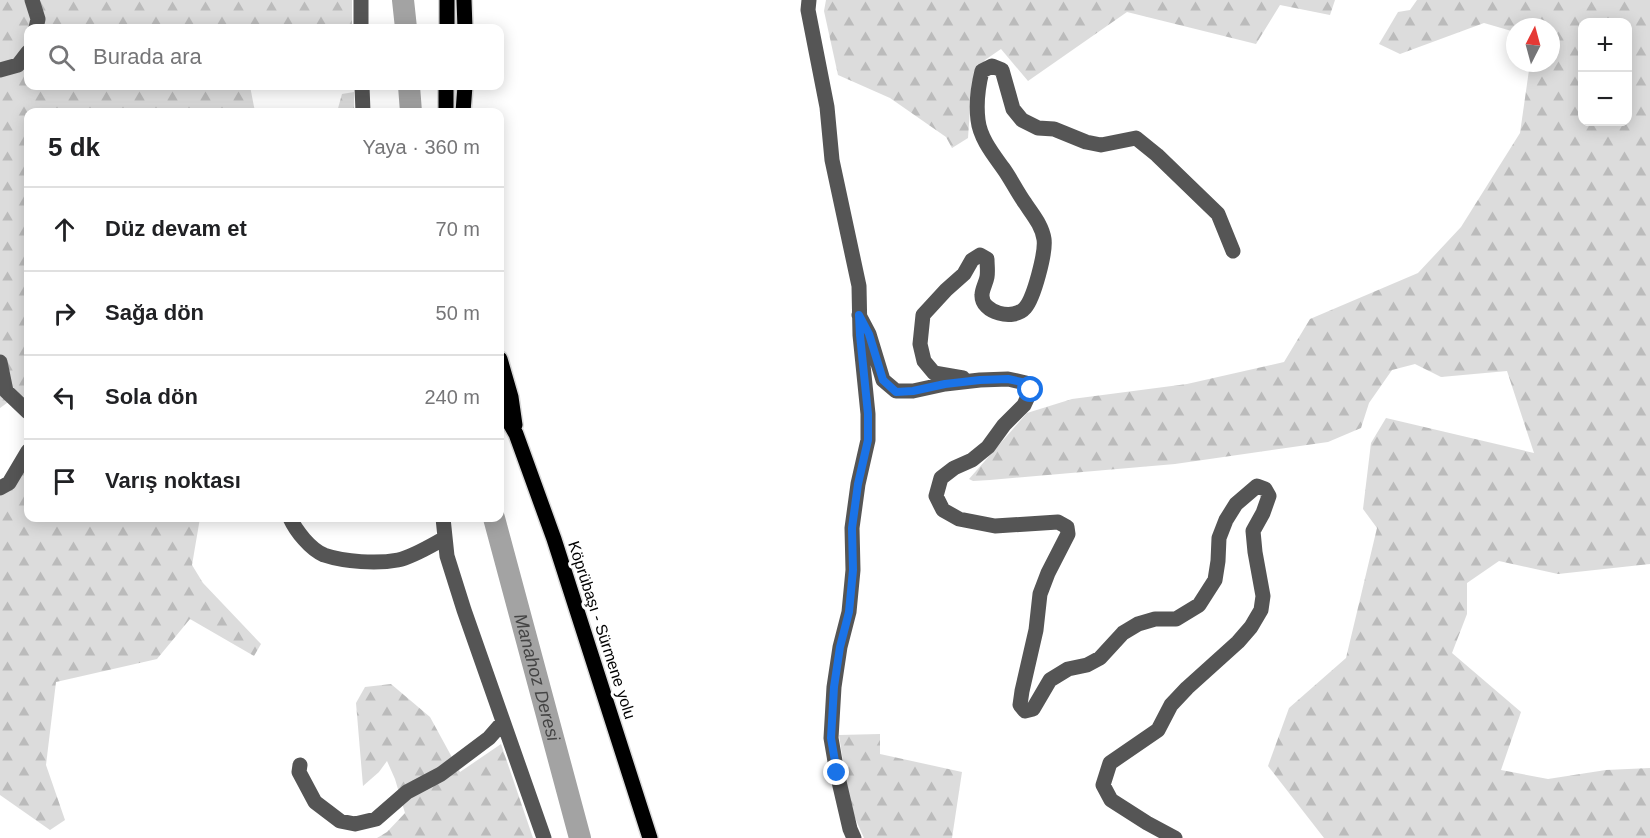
<!DOCTYPE html>
<html lang="tr">
<meta charset="utf-8">
<style>
:root{--surface:#fff;--page:#f2f2f2;--text:#202124;--muted:#757577;--line:#e0e0e0}
body{margin:0;font-family:Arial,sans-serif;background:var(--page);color:var(--text)}
.controls{position:absolute;right:18px;top:18px;display:grid;overflow:hidden;border-radius:12px;box-shadow:0 3px 15px #0003}
.controls button{width:54px;height:54px;display:grid;place-items:center;padding:0;border:0;border-bottom:2px solid var(--line);background:var(--surface);color:var(--text);font:30px sans-serif}
.compass{position:absolute;left:1506px;top:18px;width:54px;height:54px;border-radius:50%;background:var(--surface);box-shadow:0 3px 15px #0003;rotate:6deg}
.stop{position:absolute;width:18px;height:18px;margin:-14px;border:4px solid #1a73e8;border-radius:50%;background:#fff}
.stop.end{background:#1a73e8;border-color:#fff;box-shadow:0 2px 6px #0008}
.list{margin:0;padding:0;list-style:none}
h2{display:flex;justify-content:space-between;align-items:center;height:78px;margin:0;padding:0 24px;font-size:26px}
h2 small{font-size:20px;font-weight:400;color:var(--muted)}
.list li{display:grid;grid-template-columns:39px 1fr auto;gap:18px;align-items:center;box-sizing:border-box;height:84px;padding:0 24px;border-top:2px solid var(--line)}
.list b{display:block;font-size:22px;white-space:nowrap}
.list em{font-size:20px;font-style:normal;color:var(--muted)}
.icon{flex:none;width:33px;height:33px;fill:none;stroke:currentColor;stroke-width:2;stroke-linecap:round;stroke-linejoin:round}
.map{position:relative;flex:none;width:1650px;height:838px;overflow:hidden}
.search{position:absolute;background:var(--surface);box-shadow:0 3px 15px #0003;left:24px;top:24px;width:480px;height:66px;display:flex;align-items:center;gap:15px;box-sizing:border-box;padding:0 21px;border-radius:12px;color:var(--muted);font-size:22px}
.panel{position:absolute;background:var(--surface);box-shadow:0 3px 15px #0003;left:24px;top:108px;width:480px;height:414px;border-radius:12px}
.map>svg:first-child{display:block}
.forest{fill:url(#forest-firs);fill-rule:evenodd}
.lines{fill:none;stroke-linecap:round;stroke-linejoin:round}
.river{stroke:#a3a3a3;stroke-width:22}
.major-casing{stroke:#dbdbdb;stroke-width:18}
.minor{stroke:#555;stroke-width:15}
.major{stroke:#000;stroke-width:15}
.route{stroke:#1a73e8;stroke-width:8}
.labels{text-anchor:middle;dominant-baseline:central;stroke-width:6;stroke-linejoin:round;paint-order:stroke}
.street-label{font-size:16px;fill:#000;stroke:#fff}
.water-label{font-size:18px;font-style:italic;fill:#444;stroke:#fff}
</style>
<div class="map">
<svg width="1650" height="838" viewBox="0 0 1650 838">
<defs>
<pattern id="forest-firs" width="22" height="20" patternUnits="userSpaceOnUse" patternTransform="scale(1.5)"><rect width="22" height="20" fill="#dcdcdc"/><path d="M5 1l3.5 6h-7zM16 11l3.5 6h-7z" fill="#bbb"/></pattern>
</defs>
<rect width="100%" height="100%" fill="#fff"/>
<path class="forest" d="M 0,0 L 352,0 L 352,28 L 28,28 L 28,86 L 250,86 L 255,112 L 28,112 L 28,404 L 18,395 L 0,408 Z
M 826,0 L 1335,0 L 1330,15 L 1280,5 L 1256,44 L 1127,12 L 1028,81 L 1001,49 L 985,60 L 972,81 L 968,138 L 952,148 L 946,137 L 890,98 L 838,75 L 824,11 Z
M 1417,0 L 1650,0 L 1650,564 L 1558,574 L 1499,561 L 1467,583 L 1467,614 L 1452,653 L 1521,712 L 1501,770 L 1548,779 L 1606,770 L 1650,768 L 1650,838 L 1324,838 L 1268,766 L 1289,708 L 1346,658 L 1377,528 L 1363,509 L 1371,443 L 1386,418 L 1534,453 L 1507,371 L 1441,377 L 1415,364 L 1392,370 L 1369,403 L 1361,428 L 1328,442 L 1175,464 L 990,480 L 973,481 L 969,479 L 1027,413 L 1072,399 L 1187,384 L 1284,362 L 1310,319 L 1418,273 L 1461,227 L 1520,133 L 1530,63 L 1551,63 L 1551,27 L 1515,27 L 1515,32 L 1484,23 L 1400,54 L 1379,44 L 1398,12 L 1410,10 ZM 1582,22 L 1628,22 L 1628,122 L 1582,122 Z
M 354,92 L 354,112 L 337,112 L 342,94 Z
M 28,459 L 28,518 L 200,518 L 192,565 L 203,583 L 261,644 L 254,656 L 190,619 L 157,659 L 56,682 L 46,765 L 65,820 L 50,830 L 0,795 L 0,494 Z
M 391,684 L 430,717 L 460,772 L 501,744 L 533,838 L 377,838 L 387,832 L 405,813 L 395,779 L 387,761 L 379,772 L 363,786 L 356,703 L 365,687 Z
M 880,734 L 880,754 L 962,772 L 952,838 L 864,838 L 850,807 L 839,735 Z"/>
<g class="lines">
<g class="river">
<path d="M 403,0 L 406,28"/>
<path d="M 409,86 L 411,112"/>
<path id="s1" d="M 494,518 L 580,838"/>
</g>
<g class="major-casing">
<path id="major" d="M 447,0 L 447,28
M 464,0 L 465,28
M 446,112 L 446,86
M 463,112 L 465,86
M 500,359 L 511,397 L 515,425
M 500,406 L 516,434 L 554,539 L 650,838"/>
</g>
<path class="minor" d="M 32,0 L 38,19 L 36,28
M 809,0 L 808,10 L 827,107 L 832,160 L 859,286 L 860,335 L 868,414 L 868,440 L 858,484 L 852,528 L 853,570 L 849,612 L 840,647 L 834,687 L 831,738 L 837,773 L 850,829 L 854,838
M 361,28 L 361,0
M 0,70 L 18,65 L 28,52
M 362,86 L 363,112
M 859,315 L 869,334 L 883,380 L 896,391 L 913,391 L 945,384 L 980,380 L 1008,379 L 1026,383 L 1031,390 L 1024,405 L 1004,425 L 988,447 L 972,460 L 954,468 L 941,478 L 936,496 L 943,510 L 959,519 L 995,526 L 1058,522 L 1067,527 L 1068,534 L 1048,573 L 1040,594 L 1036,630 L 1022,691 L 1020,705 L 1025,711 L 1033,709 L 1050,680 L 1068,669 L 1087,665 L 1100,658 L 1123,633 L 1138,624 L 1155,619 L 1176,619 L 1199,605 L 1215,580 L 1218,561 L 1219,538 L 1226,520 L 1236,504 L 1257,486 L 1265,489 L 1269,496 L 1263,513 L 1253,531 L 1255,552 L 1263,596 L 1261,610 L 1251,627 L 1238,642 L 1187,688 L 1171,705 L 1158,730 L 1110,763 L 1103,785 L 1111,800 L 1147,823 L 1175,838
M 0,362 L 6,391 L 28,412
M 963,378 L 934,373 L 924,361 L 920,344 L 923,315 L 946,290 L 964,274 L 972,260 L 980,255 L 987,259 C 987,265 988,271 987,277 C 986,283 982,289 982,295 C 981,313 1014,321 1025,308 C 1034,298 1046,252 1044,239 C 1042,225 1032,214 1025,203 C 1017,192 1011,179 1003,168 C 993,154 980,138 978,120 C 976,104 978,87 982,71 L 992,66 L 1002,70 L 1013,109 L 1022,120 L 1038,128 L 1054,129 L 1086,142 L 1101,145 L 1136,138 L 1157,155 L 1218,214 L 1233,251
M 0,488 L 9,483 L 28,451
M 290,518 C 296,531 310,549 324,555 C 345,562 377,564 398,560 C 413,557 432,545 445,538
M 443,518 L 447,556 L 464,610 L 544,838
M 300,765 L 299,772 L 315,802 L 340,821 L 355,824 L 376,819 L 407,792 L 441,774 L 489,738 L 503,722"/>
<use href="#major" class="major"/>
</g>
<g class="lines">
<path class="route" d="M 837,773 L 831,738 L 834,687 L 840,647 L 849,612 L 853,570 L 852,528 L 858,484 L 868,440 L 868,414 L 860,335 L 859,315 L 869,334 L 883,380 L 896,392 L 913,391 L 945,384 L 980,380 L 1008,379 L 1026,383 L 1031,390"/>
</g>
<g class="labels">
<g class="street-label">
<text transform="translate(602 630) rotate(72)">Köprübaşı - Sürmene yolu</text>
</g>
<g class="water-label">
<text stroke="none"><textPath href="#s1" startOffset="165">Manahoz Deresi</textPath></text>
</g>
</g>
</svg>
<div class="controls">
<button>+</button>
<button>−</button>
</div>
<svg class="compass" viewBox="-18 -18 36 36"><path d="M0-13l5 13h-10z" fill="#e53935"/><path d="M0 13l5-13h-10z" fill="#757577"/></svg>
<div class="stop" style="left:1031px;top:390px"></div>
<div class="stop end" style="left:837px;top:773px"></div>
<div class="search"><svg class="icon" aria-label="search" viewBox="0 0 24 24"><circle cx="10" cy="10" r="6"/><path d="M15 15l6 6"/></svg>Burada ara</div>
<section class="panel">
<h2>5 dk<small>Yaya · 360 m</small></h2>
<ul class="list">
<li><svg class="icon" aria-label="ahead" viewBox="0 0 24 24"><path d="M12 20V5M6 11l6-6 6 6"/></svg><div><b>Düz devam et</b></div><em>70 m</em></li>
<li><svg class="icon" aria-label="right" viewBox="0 0 24 24"><path d="M7 20v-9h11M14 6l5 5-5 5"/></svg><div><b>Sağa dön</b></div><em>50 m</em></li>
<li><svg class="icon" aria-label="left" viewBox="0 0 24 24"><path d="M17 20v-9H6M10 6l-5 5 5 5"/></svg><div><b>Sola dön</b></div><em>240 m</em></li>
<li><svg class="icon" aria-label="arrive" viewBox="0 0 24 24"><path d="M6 21V4h12l-3 4 3 4H6"/></svg><div><b>Varış noktası</b></div></li>
</ul>
</section>
</div>
